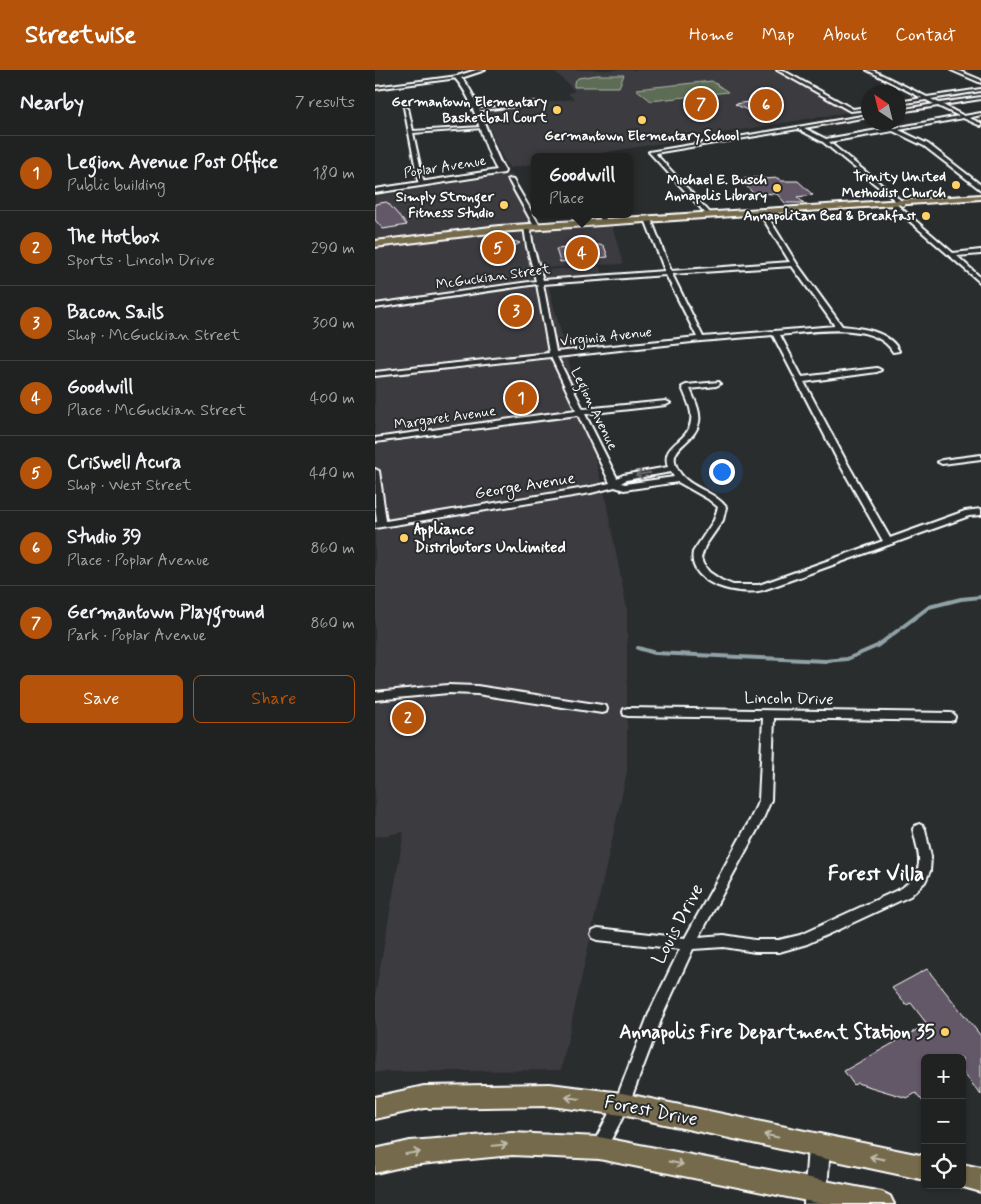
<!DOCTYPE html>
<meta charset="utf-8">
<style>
:root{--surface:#202222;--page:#2d2f2f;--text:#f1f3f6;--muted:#a2a4a5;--line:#3d3f40;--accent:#b45309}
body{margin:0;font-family:Mynerve,sans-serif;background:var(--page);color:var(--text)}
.controls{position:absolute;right:15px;bottom:15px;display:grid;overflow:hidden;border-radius:8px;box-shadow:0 1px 4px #0004}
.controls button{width:45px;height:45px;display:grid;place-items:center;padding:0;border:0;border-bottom:1px solid var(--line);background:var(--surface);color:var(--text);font:25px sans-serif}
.compass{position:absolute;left:486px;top:15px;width:45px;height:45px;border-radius:50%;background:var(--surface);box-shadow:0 1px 4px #0004;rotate:325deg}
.you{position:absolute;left:346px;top:401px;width:18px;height:18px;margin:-12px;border:4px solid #fff;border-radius:50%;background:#1a73e8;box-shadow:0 0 0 8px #1a73e833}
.badge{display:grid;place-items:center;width:32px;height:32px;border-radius:50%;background:var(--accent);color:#fff;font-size:16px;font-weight:700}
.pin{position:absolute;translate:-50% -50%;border:2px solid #fff;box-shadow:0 1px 5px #0006}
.popup{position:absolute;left:156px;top:83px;width:102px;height:65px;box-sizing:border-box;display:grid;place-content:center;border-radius:8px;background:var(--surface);filter:drop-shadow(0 1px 4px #0005);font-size:16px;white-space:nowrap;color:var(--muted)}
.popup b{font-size:19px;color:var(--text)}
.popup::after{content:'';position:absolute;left:50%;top:100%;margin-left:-10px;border:10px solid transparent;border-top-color:var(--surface)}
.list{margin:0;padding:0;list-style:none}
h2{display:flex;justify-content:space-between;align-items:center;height:65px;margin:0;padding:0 20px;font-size:21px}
h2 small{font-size:16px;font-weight:400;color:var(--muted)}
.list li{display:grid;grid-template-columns:32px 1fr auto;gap:15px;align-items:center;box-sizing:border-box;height:75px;padding:0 20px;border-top:1px solid var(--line)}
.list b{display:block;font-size:19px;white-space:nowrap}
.list p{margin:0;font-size:16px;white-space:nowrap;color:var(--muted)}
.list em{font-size:16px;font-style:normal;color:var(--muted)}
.actions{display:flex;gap:10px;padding:15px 20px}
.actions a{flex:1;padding:11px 0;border:1px solid var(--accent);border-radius:8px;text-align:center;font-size:18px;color:var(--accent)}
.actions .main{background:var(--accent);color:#fff}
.icon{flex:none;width:28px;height:28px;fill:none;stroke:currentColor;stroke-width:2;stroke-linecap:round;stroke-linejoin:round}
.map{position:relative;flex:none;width:606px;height:1134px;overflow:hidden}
header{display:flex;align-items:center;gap:30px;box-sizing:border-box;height:70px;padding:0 25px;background:var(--accent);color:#fff}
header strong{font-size:24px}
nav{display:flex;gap:28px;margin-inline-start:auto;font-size:18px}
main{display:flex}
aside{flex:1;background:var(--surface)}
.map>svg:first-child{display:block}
.built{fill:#3b3a3f}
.green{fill:#5d6c54;stroke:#aeb6aa}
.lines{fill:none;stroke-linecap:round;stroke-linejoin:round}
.stream{stroke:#91a2a7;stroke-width:4}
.building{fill:#635867;stroke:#fff}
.street-casing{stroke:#fff;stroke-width:4}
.secondary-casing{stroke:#fff;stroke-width:4}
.primary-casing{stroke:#fff;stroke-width:4}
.street{fill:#2a2d2e;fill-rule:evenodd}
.secondary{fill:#2a2d2e;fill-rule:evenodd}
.primary{fill:#746b4b;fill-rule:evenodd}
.oneway{stroke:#6a6c6d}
.oneway2{stroke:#c0bcae}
.poi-dot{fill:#ffd166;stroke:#2a2d2e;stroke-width:2}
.labels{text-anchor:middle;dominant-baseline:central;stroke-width:4;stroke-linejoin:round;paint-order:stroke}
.far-poi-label{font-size:14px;font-weight:bold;fill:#fff;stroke:#2a2d2e;text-anchor:end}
.far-street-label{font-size:14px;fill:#fff;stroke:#2a2d2e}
.street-label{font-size:16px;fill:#fff;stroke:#2a2d2e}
.poi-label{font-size:16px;font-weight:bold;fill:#fff;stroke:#2a2d2e;text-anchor:start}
.near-street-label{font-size:19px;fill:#fff;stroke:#2a2d2e}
.near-poi-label{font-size:19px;font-weight:bold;fill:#fff;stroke:#2a2d2e;text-anchor:end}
.near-neighbourhood-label{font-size:21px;font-weight:bold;fill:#fff;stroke:#2a2d2e}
</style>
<header>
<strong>Streetwise</strong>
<nav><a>Home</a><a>Map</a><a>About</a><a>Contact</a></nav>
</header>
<main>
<aside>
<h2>Nearby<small>7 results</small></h2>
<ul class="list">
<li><span class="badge">1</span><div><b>Legion Avenue Post Office</b><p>Public building</p></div><em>180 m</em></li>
<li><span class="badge">2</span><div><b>The Hotbox</b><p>Sports · Lincoln Drive</p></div><em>290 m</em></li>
<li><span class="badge">3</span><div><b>Bacon Sails</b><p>Shop · McGuckian Street</p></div><em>300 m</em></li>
<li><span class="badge">4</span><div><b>Goodwill</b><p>Place · McGuckian Street</p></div><em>400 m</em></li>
<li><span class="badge">5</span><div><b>Criswell Acura</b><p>Shop · West Street</p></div><em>440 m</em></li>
<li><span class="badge">6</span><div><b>Studio 39</b><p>Place · Poplar Avenue</p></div><em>860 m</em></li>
<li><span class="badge">7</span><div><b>Germantown Playground</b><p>Park · Poplar Avenue</p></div><em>860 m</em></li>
</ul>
<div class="actions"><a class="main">Save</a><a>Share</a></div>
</aside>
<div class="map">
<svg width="606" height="1134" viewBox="0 0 606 1134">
<rect width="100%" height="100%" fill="#2a2d2e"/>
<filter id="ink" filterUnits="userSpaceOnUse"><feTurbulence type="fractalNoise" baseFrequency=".02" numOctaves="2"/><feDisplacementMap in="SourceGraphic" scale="10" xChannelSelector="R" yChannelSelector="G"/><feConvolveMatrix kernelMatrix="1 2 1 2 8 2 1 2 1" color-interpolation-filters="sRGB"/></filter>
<g filter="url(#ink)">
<path class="built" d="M 178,0 L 398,0 L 475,42 L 202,87 L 160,87 L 159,94 L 134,98 L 124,81 L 115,59 L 111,58 L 104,40 L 199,29 L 193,23 L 200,21 Z
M 137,104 L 161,155 L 83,167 L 237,155 L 248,194 L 166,198 L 156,209 L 0,233 L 0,179 L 27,174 L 0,178 L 0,126 Z
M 224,196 L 229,208 L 173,214 L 230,426 L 252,539 L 252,702 L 186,1000 L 0,1002 L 0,926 L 29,762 L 0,767 L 0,234 L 157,211 L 168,200 Z"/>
<path class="green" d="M 222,5 L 249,5 L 244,17 L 199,17 L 199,12 L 203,8 Z
M 337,11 L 353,22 L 276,31 L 261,19 Z"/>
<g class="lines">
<path class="stream" d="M 263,578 L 280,583 L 450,591 L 472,589 L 502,576 L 554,537 L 586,529 L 606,527"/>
</g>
<path class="building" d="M 394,29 L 408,36 L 374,41 L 360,34 Z
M 387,107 L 389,109 L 403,108 L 406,111 L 423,111 L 438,125 L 422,127 L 429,133 L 410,133 L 402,124 L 378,123 L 365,109 Z
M 11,132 L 13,133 L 32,155 L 8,159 L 0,150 L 0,134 Z
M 132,167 L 132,169 L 145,173 L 134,179 L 135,188 L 115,189 L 115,186 L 113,186 L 112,168 Z
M 224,175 L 229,176 L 233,187 L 185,192 L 181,179 Z
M 552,899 L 606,966 L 606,1025 L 587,1001 L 587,988 L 550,988 L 550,1034 L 541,1023 L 532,1028 L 482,1013 L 479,1015 L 469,1001 L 552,954 L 536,933 L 531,935 L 517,918 Z"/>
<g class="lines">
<g class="street-casing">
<path id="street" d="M 402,0 L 407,0 L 478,39 L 493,37 L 493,39 L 475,41 Z
M 492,0 L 497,0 L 552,27 L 606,19 L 606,21 L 556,29 L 564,33 L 606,27 L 606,29 L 568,35 L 589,46 L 606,43 L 606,45 L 594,48 L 606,53 L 606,56 L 588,48 L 524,60 L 553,74 L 606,115 L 606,120 L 549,76 L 518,61 L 454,72 L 529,133 L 530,134 L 527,136 L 448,72 L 423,59 L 280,83 L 336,144 L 336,146 L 334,147 L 274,82 L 493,45 L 493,47 L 429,58 L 451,69 L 514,58 L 503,52 L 510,52 L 520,58 L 584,46 L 563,36 L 524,42 L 524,40 L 559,34 L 551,30 L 524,34 L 524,32 L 547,28 Z
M 576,0 L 582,0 L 606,10 L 606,13 Z
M 83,6 L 82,8 L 0,19 L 0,17 Z
M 160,32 L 158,34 L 100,41 L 98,40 Z
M 29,37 L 33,38 L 38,61 L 106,57 L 108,58 L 38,63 L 49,114 L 44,115 Z
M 133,109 L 138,110 L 165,156 L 164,157 L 159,156 Z
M 516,133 L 520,133 L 578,183 L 606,180 L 606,184 L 582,186 L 606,208 L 606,213 L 516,135 Z
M 387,140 L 390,142 L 422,194 L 467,256 C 487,258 514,261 524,281 L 518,282 C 499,250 436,262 405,265 L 427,307 L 502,298 L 506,300 L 502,302 L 429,312 L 471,391 L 515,468 L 590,441 L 606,439 L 606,445 L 594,446 L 388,520 C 365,526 312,515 318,482 L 339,450 L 343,437 L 333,429 L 303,412 L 249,420 L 240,417 L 216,423 L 0,458 L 0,452 L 2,452 L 0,434 L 0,399 L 4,401 L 11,451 L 216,417 L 235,413 L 203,345 L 0,372 L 0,368 L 201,340 L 176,287 L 0,306 L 0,302 L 174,283 L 162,214 L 0,238 L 0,234 L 161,211 L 152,177 L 149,157 L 152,155 L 155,157 L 158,177 L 168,210 L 290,201 L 270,149 L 273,147 L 276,149 L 296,201 L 415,192 L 384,142 ZM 417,196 L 460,256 L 328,267 L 297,204 ZM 291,205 L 322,267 L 181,282 L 168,214 ZM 398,265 L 463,391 L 508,471 L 384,515 L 358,515 L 346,510 L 334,502 L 328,494 L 326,488 L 330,476 L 348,450 L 351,437 C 339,421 315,418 305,403 C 287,377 320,375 324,352 C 326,341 319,329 315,319 L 341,316 L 345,314 L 344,312 L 311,315 L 307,317 C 311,328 318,340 316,351 C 314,373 285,373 293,397 L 248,405 L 242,408 L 210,344 L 291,335 L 295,333 L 291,331 L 208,339 L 182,287 L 326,271 ZM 296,402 L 299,407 L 250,414 L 246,413 L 251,410 Z
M 222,144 L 228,144 L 233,152 L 232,153 L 228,153 Z
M 606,385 L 606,389 L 567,394 L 563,392 L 567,390 Z
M 73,615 L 102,616 L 227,635 L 231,636 L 232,639 L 231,642 L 227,643 L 102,624 L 73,623 L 0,630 L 0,622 Z
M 253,638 L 575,643 L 579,644 L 580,647 L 579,650 L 575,651 L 399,648 L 396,730 L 387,751 L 324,867 L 349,865 L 380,870 L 404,870 L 425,865 L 527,818 C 552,799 544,787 538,759 L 540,756 L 544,754 L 548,756 L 550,759 L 556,787 L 555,801 L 550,812 L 535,826 L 432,874 L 404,882 L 380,882 L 349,877 L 318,879 L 289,942 L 252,1039 L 229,1083 L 224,1086 L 219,1083 L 216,1078 L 241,1030 L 275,941 L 305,879 L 223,870 L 218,868 L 216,864 L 218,860 L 223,858 L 310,868 L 375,750 L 384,730 L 388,648 L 253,646 L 249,645 L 248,642 L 249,639 Z"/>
</g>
<g class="secondary-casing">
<path id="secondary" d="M 101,0 L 110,0 L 86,8 C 103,22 115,78 130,101 L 129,103 L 0,123 L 0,119 L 122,100 C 105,71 102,31 79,7 Z
M 444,1065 L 451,1069 L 455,1076 L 451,1134 L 429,1134 L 433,1076 L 437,1069 Z"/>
</g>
<g class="primary-casing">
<path id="primary" d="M 606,125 L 606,129 L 124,162 L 0,177 L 0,171 L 124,156 Z
M 175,1014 L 247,1023 L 550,1086 L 550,1110 L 247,1045 L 175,1036 L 49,1038 L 0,1049 L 0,1027 L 49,1016 Z
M 137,1063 L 224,1067 L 507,1122 L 515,1126 L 519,1134 L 447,1134 L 224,1089 L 137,1085 L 35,1095 L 0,1103 L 0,1079 L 35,1071 Z
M 587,1094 L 606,1098 L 606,1122 L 581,1115 L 587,1115 Z"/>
</g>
<use href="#street" class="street"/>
<use href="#secondary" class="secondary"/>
<use href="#primary" class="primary"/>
</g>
<defs><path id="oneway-shaft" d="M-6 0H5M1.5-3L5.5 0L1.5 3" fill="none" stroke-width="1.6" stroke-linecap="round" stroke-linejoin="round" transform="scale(1.25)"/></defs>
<use class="oneway" href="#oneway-shaft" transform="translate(268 404) rotate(170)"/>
<g class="oneway2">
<use href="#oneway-shaft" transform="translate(198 1028) rotate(-173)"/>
<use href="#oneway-shaft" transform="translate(396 1066) rotate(-168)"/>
<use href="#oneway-shaft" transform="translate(125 1075) rotate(-5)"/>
<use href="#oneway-shaft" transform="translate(38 1083) rotate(-8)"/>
<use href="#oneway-shaft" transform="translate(502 1088) rotate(-168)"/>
<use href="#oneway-shaft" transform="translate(301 1093) rotate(11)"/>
</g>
</g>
<g class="poi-dot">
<circle cx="182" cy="40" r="5"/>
<circle cx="267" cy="50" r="5"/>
<circle cx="581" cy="115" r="5"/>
<circle cx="402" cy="118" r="5"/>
<circle cx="129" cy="135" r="5"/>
<circle cx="551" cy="146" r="5"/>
<circle cx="29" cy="468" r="5"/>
<circle cx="570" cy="962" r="5"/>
</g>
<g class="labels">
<g class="far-poi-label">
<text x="172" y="32">Germantown Elementary<tspan x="172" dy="16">Basketball Court</tspan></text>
<text x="267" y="66" text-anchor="middle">Germantown Elementary School</text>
<text x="571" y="107">Trinity United<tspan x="571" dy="16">Methodist Church</tspan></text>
<text x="392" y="110">Michael E. Busch<tspan x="392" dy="16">Annapolis Library</tspan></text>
<text x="119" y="127">Simply Stronger<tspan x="119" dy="16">Fitness Studio</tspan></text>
<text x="541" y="146">Annapolitan Bed &amp; Breakfast</text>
</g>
<g class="far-street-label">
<text transform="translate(70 97) rotate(-9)">Poplar Avenue</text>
<text transform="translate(118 207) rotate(-8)">McGuckian Street</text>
<text transform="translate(231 267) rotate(-6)">Virginia Avenue</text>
<text transform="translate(219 339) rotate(64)">Legion Avenue</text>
<text transform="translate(70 348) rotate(-8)">Margaret Avenue</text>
</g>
<g class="street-label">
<text transform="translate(150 416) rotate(-9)">George Avenue</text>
<text transform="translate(414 629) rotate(1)">Lincoln Drive</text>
</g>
<g class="poi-label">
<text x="39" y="459">Appliance<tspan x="39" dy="18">Distributors Unlimited</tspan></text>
</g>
<g class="near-street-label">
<text transform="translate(303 854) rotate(-62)">Louis Drive</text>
<text transform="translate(276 1041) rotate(11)">Forest Drive</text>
</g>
<g class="near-poi-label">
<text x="560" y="962">Annapolis Fire Department Station 35</text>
</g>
<g class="near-neighbourhood-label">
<text x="501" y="804">Forest Villa</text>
</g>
</g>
</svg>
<div class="controls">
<button>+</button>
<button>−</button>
<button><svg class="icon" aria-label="locate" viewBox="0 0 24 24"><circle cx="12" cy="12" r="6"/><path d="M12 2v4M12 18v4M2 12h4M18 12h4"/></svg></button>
</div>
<svg class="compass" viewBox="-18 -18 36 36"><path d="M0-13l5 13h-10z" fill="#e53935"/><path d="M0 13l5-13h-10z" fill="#a2a4a5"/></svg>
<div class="you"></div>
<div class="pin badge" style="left:146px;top:328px">1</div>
<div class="pin badge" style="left:33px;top:648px">2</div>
<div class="pin badge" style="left:141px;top:241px">3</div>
<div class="pin badge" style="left:207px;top:183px">4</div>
<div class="popup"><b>Goodwill</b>Place</div>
<div class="pin badge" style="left:123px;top:178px">5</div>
<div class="pin badge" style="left:391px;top:35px">6</div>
<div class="pin badge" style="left:326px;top:34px">7</div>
</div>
</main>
